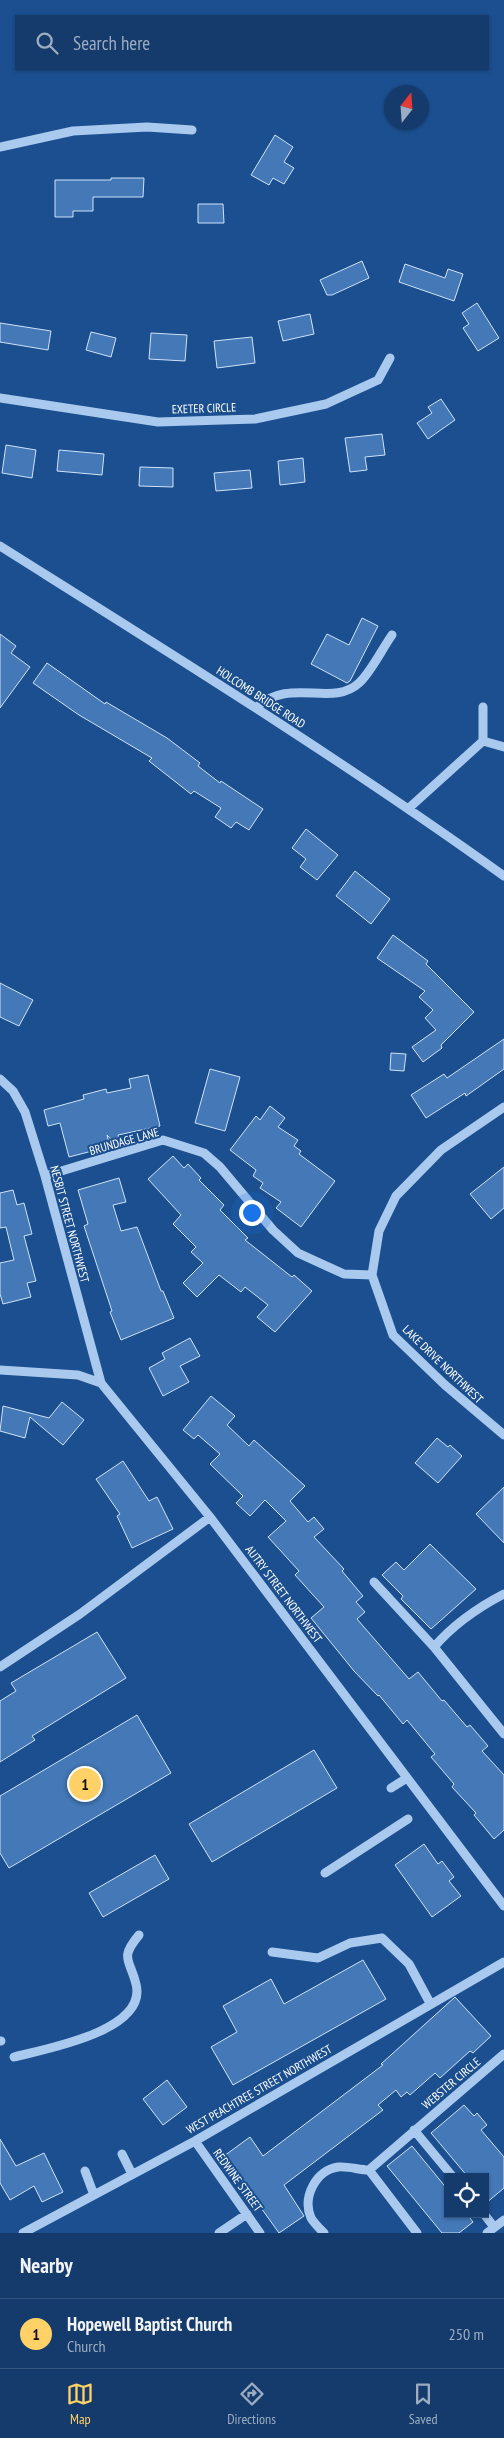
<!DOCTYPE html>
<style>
:root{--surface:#143b6b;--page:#1d4271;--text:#f1f3f6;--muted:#9dadc1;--line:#33557e;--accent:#ffd166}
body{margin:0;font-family:"PT Sans Narrow",sans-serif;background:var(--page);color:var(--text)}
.controls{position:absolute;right:15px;bottom:15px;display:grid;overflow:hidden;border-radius:0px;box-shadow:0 1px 4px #0004}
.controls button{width:45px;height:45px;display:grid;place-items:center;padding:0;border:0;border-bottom:1px solid var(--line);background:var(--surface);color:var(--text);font:25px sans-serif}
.compass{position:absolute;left:384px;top:85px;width:45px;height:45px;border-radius:50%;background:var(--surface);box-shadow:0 1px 4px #0004;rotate:17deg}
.you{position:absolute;left:251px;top:1212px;width:18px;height:18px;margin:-12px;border:4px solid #fff;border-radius:50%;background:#1a73e8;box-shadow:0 0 0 8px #1a73e833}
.badge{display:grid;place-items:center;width:32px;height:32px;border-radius:50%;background:var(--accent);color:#111;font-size:16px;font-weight:700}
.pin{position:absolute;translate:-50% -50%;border:2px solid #fff;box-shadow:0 1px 5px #0006}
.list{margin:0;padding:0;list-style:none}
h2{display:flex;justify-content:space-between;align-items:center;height:65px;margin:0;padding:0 20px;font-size:21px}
h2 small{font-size:16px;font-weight:400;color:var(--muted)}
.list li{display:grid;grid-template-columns:32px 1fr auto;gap:15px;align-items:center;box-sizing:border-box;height:70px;padding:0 20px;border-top:1px solid var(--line)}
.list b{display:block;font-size:19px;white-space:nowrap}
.list p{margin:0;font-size:16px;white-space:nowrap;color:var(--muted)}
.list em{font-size:16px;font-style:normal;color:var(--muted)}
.icon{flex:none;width:28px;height:28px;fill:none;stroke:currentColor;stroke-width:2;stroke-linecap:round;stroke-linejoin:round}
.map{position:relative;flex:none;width:504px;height:2233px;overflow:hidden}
.search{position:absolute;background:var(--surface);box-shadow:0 1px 4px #0004;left:15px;right:15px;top:15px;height:55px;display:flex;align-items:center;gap:12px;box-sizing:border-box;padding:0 18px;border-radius:0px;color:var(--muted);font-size:19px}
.sheet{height:135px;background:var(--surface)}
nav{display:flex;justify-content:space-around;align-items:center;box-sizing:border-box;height:70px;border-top:1px solid var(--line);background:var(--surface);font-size:14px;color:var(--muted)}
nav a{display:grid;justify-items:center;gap:2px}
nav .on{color:var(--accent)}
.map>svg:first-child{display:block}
.building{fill:#4478b7;stroke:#cfe3fa}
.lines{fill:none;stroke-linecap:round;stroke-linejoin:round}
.minor{stroke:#a9c9ee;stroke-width:9}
.labels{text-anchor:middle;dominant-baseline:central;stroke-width:4;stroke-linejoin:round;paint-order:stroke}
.street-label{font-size:12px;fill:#fff;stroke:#1b4f8f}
</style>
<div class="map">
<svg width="504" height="2233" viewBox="0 0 504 2233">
<rect width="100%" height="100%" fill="#1b4f8f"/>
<path class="building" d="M 275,135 L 293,147 L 284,162 L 294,168 L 284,184 L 273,178 L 269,185 L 251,175 Z
M 111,178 L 144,178 L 143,197 L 93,197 L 93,211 L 73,211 L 73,217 L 55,217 L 55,180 L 111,180 Z
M 198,204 L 223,204 L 224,223 L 198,223 Z
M 362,261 L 369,278 L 332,295 L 327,295 L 320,280 Z
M 405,264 L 445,278 L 448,269 L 463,274 L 454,301 L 399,282 Z
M 477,303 L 499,338 L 478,351 L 463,328 L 469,324 L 462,313 Z
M 310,314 L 314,334 L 283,341 L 278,321 Z
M 0,323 L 51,331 L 48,350 L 0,342 Z
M 91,332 L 116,338 L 111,357 L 86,350 Z
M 151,333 L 187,335 L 185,361 L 149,359 Z
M 252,337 L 255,363 L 217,368 L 214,341 Z
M 441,399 L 455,420 L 428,439 L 417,423 L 432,413 L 428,407 Z
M 382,434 L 385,455 L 365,457 L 367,470 L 350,472 L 345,438 Z
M 6,445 L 36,450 L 32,478 L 2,473 Z
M 59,450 L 104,454 L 102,475 L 57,471 Z
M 303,458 L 305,482 L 280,485 L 278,461 Z
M 140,467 L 173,468 L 173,487 L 139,486 Z
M 250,470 L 252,488 L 216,491 L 214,473 Z
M 362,618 L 378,626 L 350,681 L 347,683 L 311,664 L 327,634 L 349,645 Z
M 0,634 L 16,646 L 11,653 L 30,667 L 0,708 Z
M 47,663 L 105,704 L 106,702 L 167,738 L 200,763 L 198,766 L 220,783 L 221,781 L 263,809 L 249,830 L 236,822 L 231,828 L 215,817 L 221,808 L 194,791 L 191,794 L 149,761 L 152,758 L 79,715 L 33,683 Z
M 306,829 L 338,855 L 317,880 L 300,867 L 306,859 L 292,848 Z
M 355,871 L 390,899 L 371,924 L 336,896 Z
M 393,935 L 428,961 L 426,964 L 474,1012 L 441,1045 L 442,1048 L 423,1062 L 412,1047 L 436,1030 L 425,1018 L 433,1010 L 419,997 L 425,991 L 377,958 Z
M 0,983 L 33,1000 L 19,1026 L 0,1017 Z
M 504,1039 L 504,1069 L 466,1096 L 465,1093 L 426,1118 L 411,1095 L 444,1074 L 447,1078 Z
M 391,1053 L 406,1054 L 404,1071 L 390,1070 Z
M 210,1069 L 240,1077 L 225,1131 L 195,1123 Z
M 148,1075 L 160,1126 L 118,1135 L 121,1146 L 118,1147 L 107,1135 L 109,1143 L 95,1146 L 96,1150 L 69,1157 L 60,1123 L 48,1126 L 44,1110 L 84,1099 L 83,1095 L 106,1089 L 107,1093 L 131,1088 L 129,1079 Z
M 270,1106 L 285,1118 L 278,1127 L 298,1140 L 294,1146 L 301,1151 L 299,1154 L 335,1181 L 301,1227 L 276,1208 L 281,1202 L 260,1188 L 263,1183 L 253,1176 L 256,1170 L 230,1150 L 256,1116 L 260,1120 Z
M 173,1156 L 184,1168 L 188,1164 L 201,1178 L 199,1180 L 224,1205 L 220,1210 L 248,1238 L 245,1240 L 292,1277 L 294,1275 L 312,1291 L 275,1332 L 257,1317 L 268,1305 L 245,1287 L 241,1292 L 219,1275 L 197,1297 L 183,1283 L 203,1263 L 191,1252 L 196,1247 L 173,1224 L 181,1215 L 148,1179 Z
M 504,1167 L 504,1208 L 491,1219 L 470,1194 Z
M 119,1178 L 126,1202 L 113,1205 L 121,1231 L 137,1227 L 161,1291 L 163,1291 L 174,1318 L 121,1340 L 110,1312 L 112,1311 L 84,1226 L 88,1224 L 78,1190 Z
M 13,1190 L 17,1205 L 24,1203 L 32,1234 L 24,1236 L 36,1281 L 27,1283 L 31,1297 L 3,1304 L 0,1294 L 0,1263 L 14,1260 L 6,1227 L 0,1228 L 0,1193 Z
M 190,1338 L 200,1356 L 180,1366 L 189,1382 L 163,1396 L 149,1368 L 165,1359 L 162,1353 Z
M 211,1396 L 235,1416 L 227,1425 L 249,1446 L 254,1440 L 305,1486 L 290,1501 L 308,1522 L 314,1517 L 324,1529 L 314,1537 L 344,1569 L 342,1571 L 363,1596 L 356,1602 L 365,1612 L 357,1619 L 409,1679 L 418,1672 L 442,1701 L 444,1700 L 467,1727 L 470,1725 L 488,1746 L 482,1751 L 504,1775 L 504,1830 L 494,1839 L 474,1815 L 476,1813 L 452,1787 L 454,1784 L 431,1757 L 435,1754 L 407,1720 L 403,1724 L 379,1695 L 378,1696 L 354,1671 L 311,1618 L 324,1607 L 295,1575 L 299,1571 L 268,1537 L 286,1521 L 265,1500 L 250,1516 L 236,1503 L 243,1496 L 210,1464 L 220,1454 L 198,1435 L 194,1439 L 183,1430 Z
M 62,1402 L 84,1420 L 63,1445 L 30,1417 L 25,1438 L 0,1431 L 3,1406 L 49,1418 Z
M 437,1438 L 448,1447 L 450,1445 L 462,1456 L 438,1483 L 415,1463 Z
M 123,1461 L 149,1501 L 157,1497 L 173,1529 L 132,1548 L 117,1516 L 120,1514 L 96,1479 Z
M 504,1487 L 504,1543 L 476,1514 Z
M 430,1544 L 476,1589 L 431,1629 L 401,1599 L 403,1596 L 382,1575 L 396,1562 L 404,1570 Z
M 97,1632 L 126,1678 L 32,1736 L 35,1740 L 0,1762 L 0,1701 L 16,1691 L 11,1683 Z
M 137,1715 L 171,1773 L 9,1868 L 0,1853 L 0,1796 Z
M 314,1750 L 337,1788 L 212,1862 L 189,1824 Z
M 424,1844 L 438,1864 L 442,1861 L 454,1877 L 449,1881 L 461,1896 L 432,1917 L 395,1865 Z
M 155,1855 L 169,1879 L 103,1917 L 89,1893 Z
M 363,1960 L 386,1999 L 233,2085 L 211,2047 L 237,2032 L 223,2006 L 271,1979 L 284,2004 Z
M 455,1997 L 491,2036 L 473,2053 L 470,2051 L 440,2078 L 435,2073 L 410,2095 L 407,2092 L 401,2097 L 396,2090 L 378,2105 L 383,2110 L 284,2185 L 304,2216 L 279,2233 L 224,2156 L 250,2137 L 263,2156 L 383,2065 L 381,2064 Z
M 167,2080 L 187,2107 L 163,2125 L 143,2099 Z
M 464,2105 L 474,2116 L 477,2113 L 487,2125 L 481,2130 L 504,2157 L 504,2188 L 485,2204 L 485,2177 L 468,2177 L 431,2133 Z
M 0,2139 L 16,2166 L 44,2153 L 63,2192 L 42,2202 L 34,2186 L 10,2200 L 0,2183 Z
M 412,2146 L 448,2190 L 448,2214 L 467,2214 L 473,2222 L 459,2233 L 442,2233 L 387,2166 Z"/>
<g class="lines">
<path class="minor" d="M 0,147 L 73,131 L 147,127 L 192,130
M 0,398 L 158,422 L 255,419 L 326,404 L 378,380 L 390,358
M 0,546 C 170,653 341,759 504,876
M 256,708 C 290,676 332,708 359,683 C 371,672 382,649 392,635
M 483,741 L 504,747
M 409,808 L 483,741 L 483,707
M 0,1079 L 13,1091 L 25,1112 L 45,1176 L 101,1383
M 504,1107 L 441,1150 L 396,1196 L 379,1231 L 372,1275 L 393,1335 L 445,1385 L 504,1435
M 45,1176 L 163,1140 L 204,1153 L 220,1167 L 273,1230 L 298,1253 L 344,1274 L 372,1275
M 0,1370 L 78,1375 L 101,1383 L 210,1517 L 504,1906
M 374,1582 L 434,1647 L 504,1734
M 434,1647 C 454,1624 477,1608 504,1594
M 0,1667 L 80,1614 L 210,1517
M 391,1788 L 407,1778
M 325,1873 L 408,1819
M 272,1952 L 318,1958 L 350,1943 L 382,1938 L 409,1964 L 430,2003
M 0,2041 L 1,2041
M 14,2057 C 45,2049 148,2031 136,1984 C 130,1959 119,1959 139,1935
M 414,2130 L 453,2177
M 195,2141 L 260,2233
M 122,2154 L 132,2174
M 369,2170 L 504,2054
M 369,2170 L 417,2233
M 85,2171 L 94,2195
M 484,2214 L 494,2227
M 23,2233 L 195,2141 L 504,1962
M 219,2233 L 247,2214
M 324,2233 C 320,2229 314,2223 311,2218 C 302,2197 316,2170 338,2167 C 349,2166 359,2170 369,2170
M 487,2233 L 504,2220"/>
</g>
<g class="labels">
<g class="street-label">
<text transform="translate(204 408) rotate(-2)">EXETER CIRCLE</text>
<text transform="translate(261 697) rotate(33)">HOLCOMB BRIDGE ROAD</text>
<text transform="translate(124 1141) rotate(-16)">BRUNDAGE LANE</text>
<text transform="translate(70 1224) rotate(75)">NESBIT STREET NORTHWEST</text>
<text transform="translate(443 1364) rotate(44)">LAKE DRIVE NORTHWEST</text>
<text transform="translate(284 1594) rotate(53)">AUTRY STREET NORTHWEST</text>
<text transform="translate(451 2083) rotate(-40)">WEBSTER CIRCLE</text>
<text transform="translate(259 2089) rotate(-30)">WEST PEACHTREE STREET NORTHWEST</text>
<text transform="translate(238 2180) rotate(54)">REDWINE STREET</text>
</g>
</g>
</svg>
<div class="controls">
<button><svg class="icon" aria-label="locate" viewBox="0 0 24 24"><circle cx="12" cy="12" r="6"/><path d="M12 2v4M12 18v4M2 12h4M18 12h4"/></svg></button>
</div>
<svg class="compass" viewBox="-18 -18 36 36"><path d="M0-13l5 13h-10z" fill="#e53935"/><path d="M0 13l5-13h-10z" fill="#9dadc1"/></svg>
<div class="you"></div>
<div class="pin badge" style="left:85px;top:1784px">1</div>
<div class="search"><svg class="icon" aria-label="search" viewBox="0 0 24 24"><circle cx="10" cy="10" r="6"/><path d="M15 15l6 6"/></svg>Search here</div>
</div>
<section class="sheet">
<h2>Nearby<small></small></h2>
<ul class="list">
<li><span class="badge">1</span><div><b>Hopewell Baptist Church</b><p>Church</p></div><em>250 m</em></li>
</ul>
</section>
<nav>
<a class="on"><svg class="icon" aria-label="map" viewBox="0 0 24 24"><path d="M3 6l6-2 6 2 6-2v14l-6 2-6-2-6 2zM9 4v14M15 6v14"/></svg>Map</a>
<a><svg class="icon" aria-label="directions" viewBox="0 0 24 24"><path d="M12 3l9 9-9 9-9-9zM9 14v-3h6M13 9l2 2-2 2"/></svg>Directions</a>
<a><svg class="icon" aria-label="saved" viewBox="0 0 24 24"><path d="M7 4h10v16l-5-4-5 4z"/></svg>Saved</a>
</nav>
